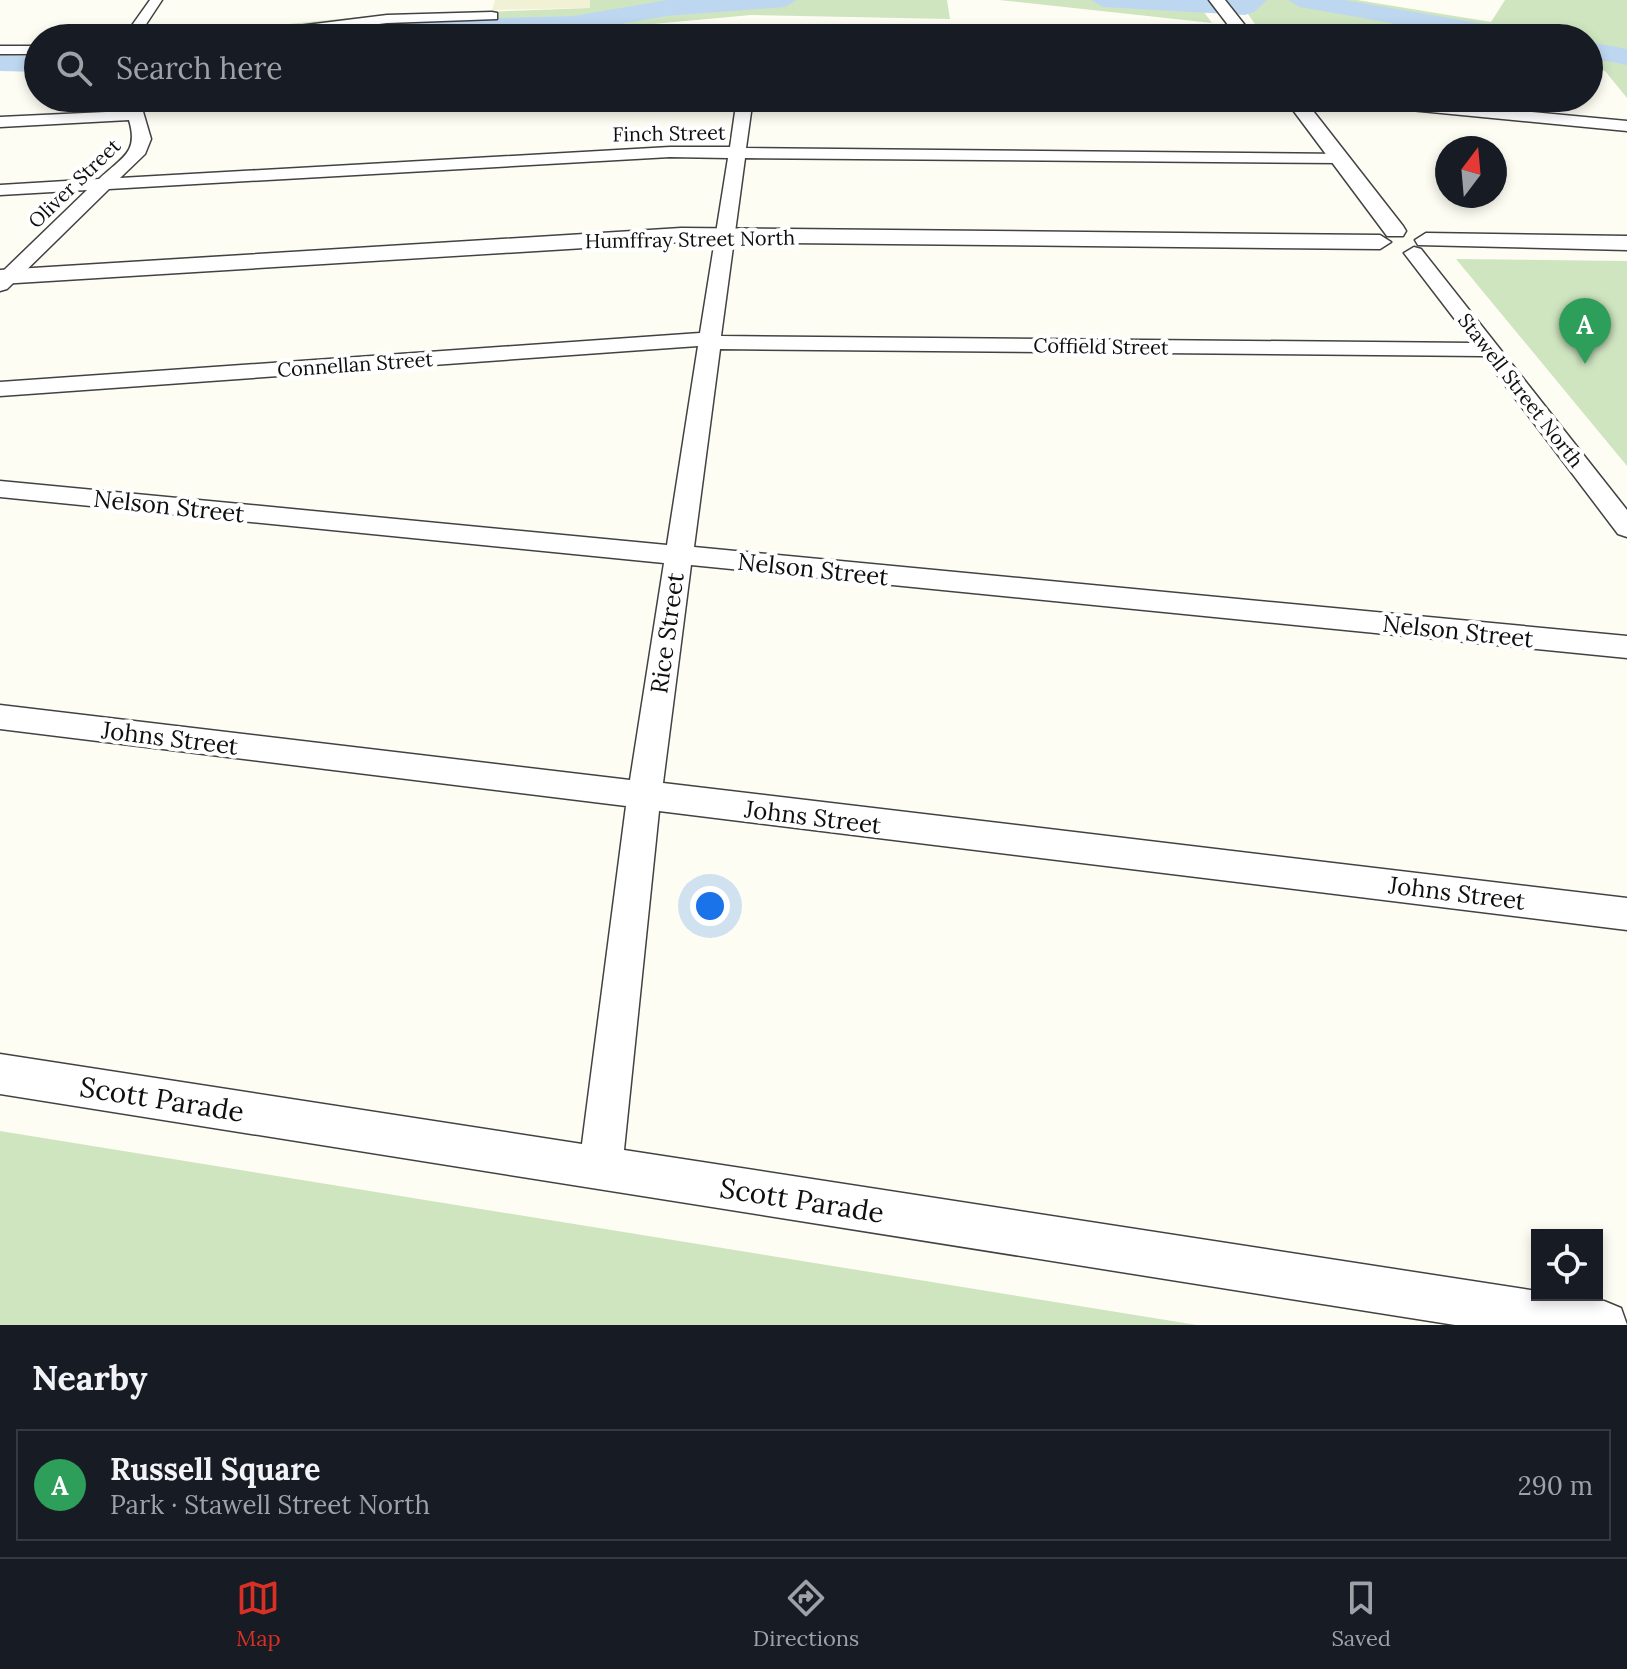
<!DOCTYPE html>
<meta charset="utf-8">
<style>
:root{--surface:#171b24;--page:#242831;--text:#f1f3f6;--muted:#9ea1a6;--line:#363941;--accent:#d93025}
body{margin:0;font-family:Lora,serif;background:var(--page);color:var(--text)}
.controls{position:absolute;right:24px;bottom:24px;display:grid;overflow:hidden;border-radius:0px;box-shadow:0 4px 12px #0003}
.controls button{width:72px;height:72px;display:grid;place-items:center;padding:0;border:0;border-bottom:2px solid var(--line);background:var(--surface);color:var(--text);font:40px sans-serif}
.compass{position:absolute;left:1435px;top:136px;width:72px;height:72px;border-radius:50%;background:var(--surface);box-shadow:0 4px 12px #0003;rotate:16deg}
.you{position:absolute;left:710px;top:906px;width:28px;height:28px;margin:-20px;border:6px solid #fff;border-radius:50%;background:#1a73e8;box-shadow:0 0 0 12px #1a73e833}
.badge{display:grid;place-items:center;width:52px;height:52px;border-radius:50%;background:var(--accent);color:#fff;font-size:26px;font-weight:700}
.pin{position:absolute;translate:-50% -66px;filter:drop-shadow(0 2px 4px #0008)}
.pin::after{content:'';position:absolute;top:42px;width:28px;height:24px;background:inherit;clip-path:polygon(0 0,100% 0,50% 100%)}
.list{margin:0;padding:0;list-style:none}
h2{display:flex;justify-content:space-between;align-items:center;height:104px;margin:0;padding:0 32px;font-size:34px}
h2 small{font-size:26px;font-weight:400;color:var(--muted)}
.list li{display:grid;grid-template-columns:52px 1fr auto;gap:24px;align-items:center;box-sizing:border-box;height:112px;margin:0 16px 16px;padding:0 16px;border:2px solid var(--line);border-radius:0px}
.list b{display:block;font-size:30px;white-space:nowrap}
.list p{margin:0;font-size:26px;white-space:nowrap;color:var(--muted)}
.list em{font-size:26px;font-style:normal;color:var(--muted)}
.icon{flex:none;width:44px;height:44px;fill:none;stroke:currentColor;stroke-width:2;stroke-linecap:round;stroke-linejoin:round}
.map{position:relative;flex:none;width:1627px;height:1325px;overflow:hidden}
.search{position:absolute;background:var(--surface);box-shadow:0 4px 12px #0003;left:24px;right:24px;top:24px;height:88px;display:flex;align-items:center;gap:20px;box-sizing:border-box;padding:0 28px;border-radius:44px;color:var(--muted);font-size:30px}
.sheet{height:232px;background:var(--surface)}
nav{display:flex;justify-content:space-around;align-items:center;box-sizing:border-box;height:112px;border-top:2px solid var(--line);background:var(--surface);font-size:22px;color:var(--muted)}
nav a{display:grid;justify-items:center;gap:4px}
nav .on{color:var(--accent)}
.map>svg:first-child{display:block}
.farmland{fill:#f1f2d5}
.green{fill:#cfe5c0}
.lines{fill:none;stroke-linecap:round;stroke-linejoin:round}
.river{fill:#bdd7f0;fill-rule:evenodd}
.minor-casing{stroke:#424242;stroke-width:3}
.tertiary-casing{stroke:#424242;stroke-width:3}
.minor{fill:#fff;fill-rule:evenodd}
.tertiary{fill:#fff;fill-rule:evenodd}
.labels{text-anchor:middle;dominant-baseline:central;stroke-width:8;stroke-linejoin:round;paint-order:stroke}
.far-street-label{font-size:20px;fill:#0f0f0f;stroke:#fff}
.street-label{font-size:24px;fill:#0f0f0f;stroke:#fff}
.near-street-label{font-size:28px;fill:#0f0f0f;stroke:#fff}
</style>
<div class="map">
<svg width="1627" height="1325" viewBox="0 0 1627 1325">
<rect width="100%" height="100%" fill="#fefdf3"/>
<path class="farmland" d="M 495,0 L 590,0 L 591,8 L 492,10 Z"/>
<path class="green" d="M 590,0 L 947,0 L 950,19 L 751,15 L 500,38 L 147,38 L 369,16 L 590,8 Z
M 999,0 L 1195,0 L 1212,23 Z
M 1238,0 L 1357,0 L 1491,22 L 1505,0 L 1627,0 L 1627,98 L 1605,71 L 1589,68 L 1589,38 L 1387,38 L 1255,24 Z
M 1456,259 L 1627,261 L 1627,466 Z
M 0,1131 L 1197,1325 L 0,1325 Z"/>
<g class="lines">
<path class="river" d="M 667,0 L 797,0 L 785,7 L 667,16 L 574,32 L 311,38 L 315,32 L 324,30 L 385,21 L 574,16 Z
M 1091,0 L 1267,0 L 1254,12 L 1245,15 L 1103,7 Z
M 1288,0 L 1344,0 L 1520,30 L 1529,32 L 1533,38 L 1474,38 L 1300,7 Z
M 1589,42 L 1627,49 L 1627,65 L 1589,58 Z
M 0,55 L 38,56 L 38,72 L 0,71 Z"/>
<g class="minor-casing">
<path id="minor" d="M 150,0 L 162,0 L 137,38 L 123,38 Z
M 492,12 L 497,13 L 497,19 L 387,23 L 266,38 L 226,38 L 233,34 L 387,15 Z
M 1035,29 L 1245,32 L 1252,36 L 1030,36 L 1030,30 Z
M 0,46 L 38,46 L 38,54 L 0,54 Z
M 123,98 L 139,98 L 151,139 L 145,154 L 120,178 L 670,147 L 730,147 L 737,98 L 753,98 L 746,148 L 1346,154 L 1346,162 L 1340,163 L 745,158 L 721,336 L 1473,343 L 1404,253 L 1414,247 L 1421,249 L 1627,510 L 1627,537 L 1618,534 L 1483,356 L 720,349 L 694,547 L 1627,636 L 1627,658 L 691,565 L 663,783 L 1627,898 L 1627,930 L 659,811 L 624,1150 L 1537,1291 L 1537,1295 L 1604,1301 L 1621,1308 L 1627,1325 L 1455,1325 L 0,1094 L 0,1054 L 582,1144 L 626,806 L 0,729 L 0,705 L 630,780 L 664,563 L 0,497 L 0,481 L 667,545 L 698,346 L 0,396 L 0,382 L 700,333 L 728,158 L 670,157 L 109,189 L 7,289 L 0,291 L 0,274 L 87,190 L 0,195 L 0,185 L 99,179 C 122,157 139,153 129,120 L 0,127 L 0,117 L 127,111 Z
M 1330,98 L 1386,98 L 1627,121 L 1627,131 L 1338,103 Z"/>
</g>
<g class="tertiary-casing">
<path id="tertiary" d="M 1209,0 L 1225,0 L 1255,38 L 1238,38 Z
M 1284,98 L 1303,98 L 1403,226 L 1406,231 L 1403,236 L 1387,236 Z
M 681,228 L 1380,235 L 1391,242 L 1380,249 L 681,242 L 0,284 L 0,270 Z
M 1426,233 L 1627,236 L 1627,250 L 1418,245 L 1415,240 Z"/>
</g>
<use href="#minor" class="minor"/>
<use href="#tertiary" class="tertiary"/>
</g>
<g class="labels">
<g class="far-street-label">
<text transform="translate(669 133) rotate(-1)">Finch Street</text>
<text transform="translate(74 183) rotate(-44)">Oliver Street</text>
<text transform="translate(690 239) rotate(-1)">Humffray Street North</text>
<text transform="translate(1101 346) rotate(1)">Coffield Street</text>
<text transform="translate(355 364) rotate(-4)">Connellan Street</text>
<text transform="translate(1521 390) rotate(52)">Stawell Street North</text>
</g>
<g class="street-label">
<text transform="translate(169 506) rotate(6)">Nelson Street</text>
<text transform="translate(813 569) rotate(6)">Nelson Street</text>
<text transform="translate(1458 631) rotate(6)">Nelson Street</text>
<text transform="translate(667 633) rotate(-82)">Rice Street</text>
<text transform="translate(170 738) rotate(7)">Johns Street</text>
<text transform="translate(813 817) rotate(7)">Johns Street</text>
<text transform="translate(1457 893) rotate(7)">Johns Street</text>
</g>
<g class="near-street-label">
<text transform="translate(162 1099) rotate(9)">Scott Parade</text>
<text transform="translate(802 1200) rotate(9)">Scott Parade</text>
</g>
</g>
</svg>
<div class="controls">
<button><svg class="icon" aria-label="locate" viewBox="0 0 24 24"><circle cx="12" cy="12" r="6"/><path d="M12 2v4M12 18v4M2 12h4M18 12h4"/></svg></button>
</div>
<svg class="compass" viewBox="-18 -18 36 36"><path d="M0-13l5 13h-10z" fill="#e53935"/><path d="M0 13l5-13h-10z" fill="#9ea1a6"/></svg>
<div class="you"></div>
<div class="pin badge" style="left:1585px;top:364px;background:#2e9e5b">A</div>
<div class="search"><svg class="icon" aria-label="search" viewBox="0 0 24 24"><circle cx="10" cy="10" r="6"/><path d="M15 15l6 6"/></svg>Search here</div>
</div>
<section class="sheet">
<h2>Nearby<small></small></h2>
<ul class="list">
<li><span class="badge" style="background:#2e9e5b">A</span><div><b>Russell Square</b><p>Park · Stawell Street North</p></div><em>290 m</em></li>
</ul>
</section>
<nav>
<a class="on"><svg class="icon" aria-label="map" viewBox="0 0 24 24"><path d="M3 6l6-2 6 2 6-2v14l-6 2-6-2-6 2zM9 4v14M15 6v14"/></svg>Map</a>
<a><svg class="icon" aria-label="directions" viewBox="0 0 24 24"><path d="M12 3l9 9-9 9-9-9zM9 14v-3h6M13 9l2 2-2 2"/></svg>Directions</a>
<a><svg class="icon" aria-label="saved" viewBox="0 0 24 24"><path d="M7 4h10v16l-5-4-5 4z"/></svg>Saved</a>
</nav>
